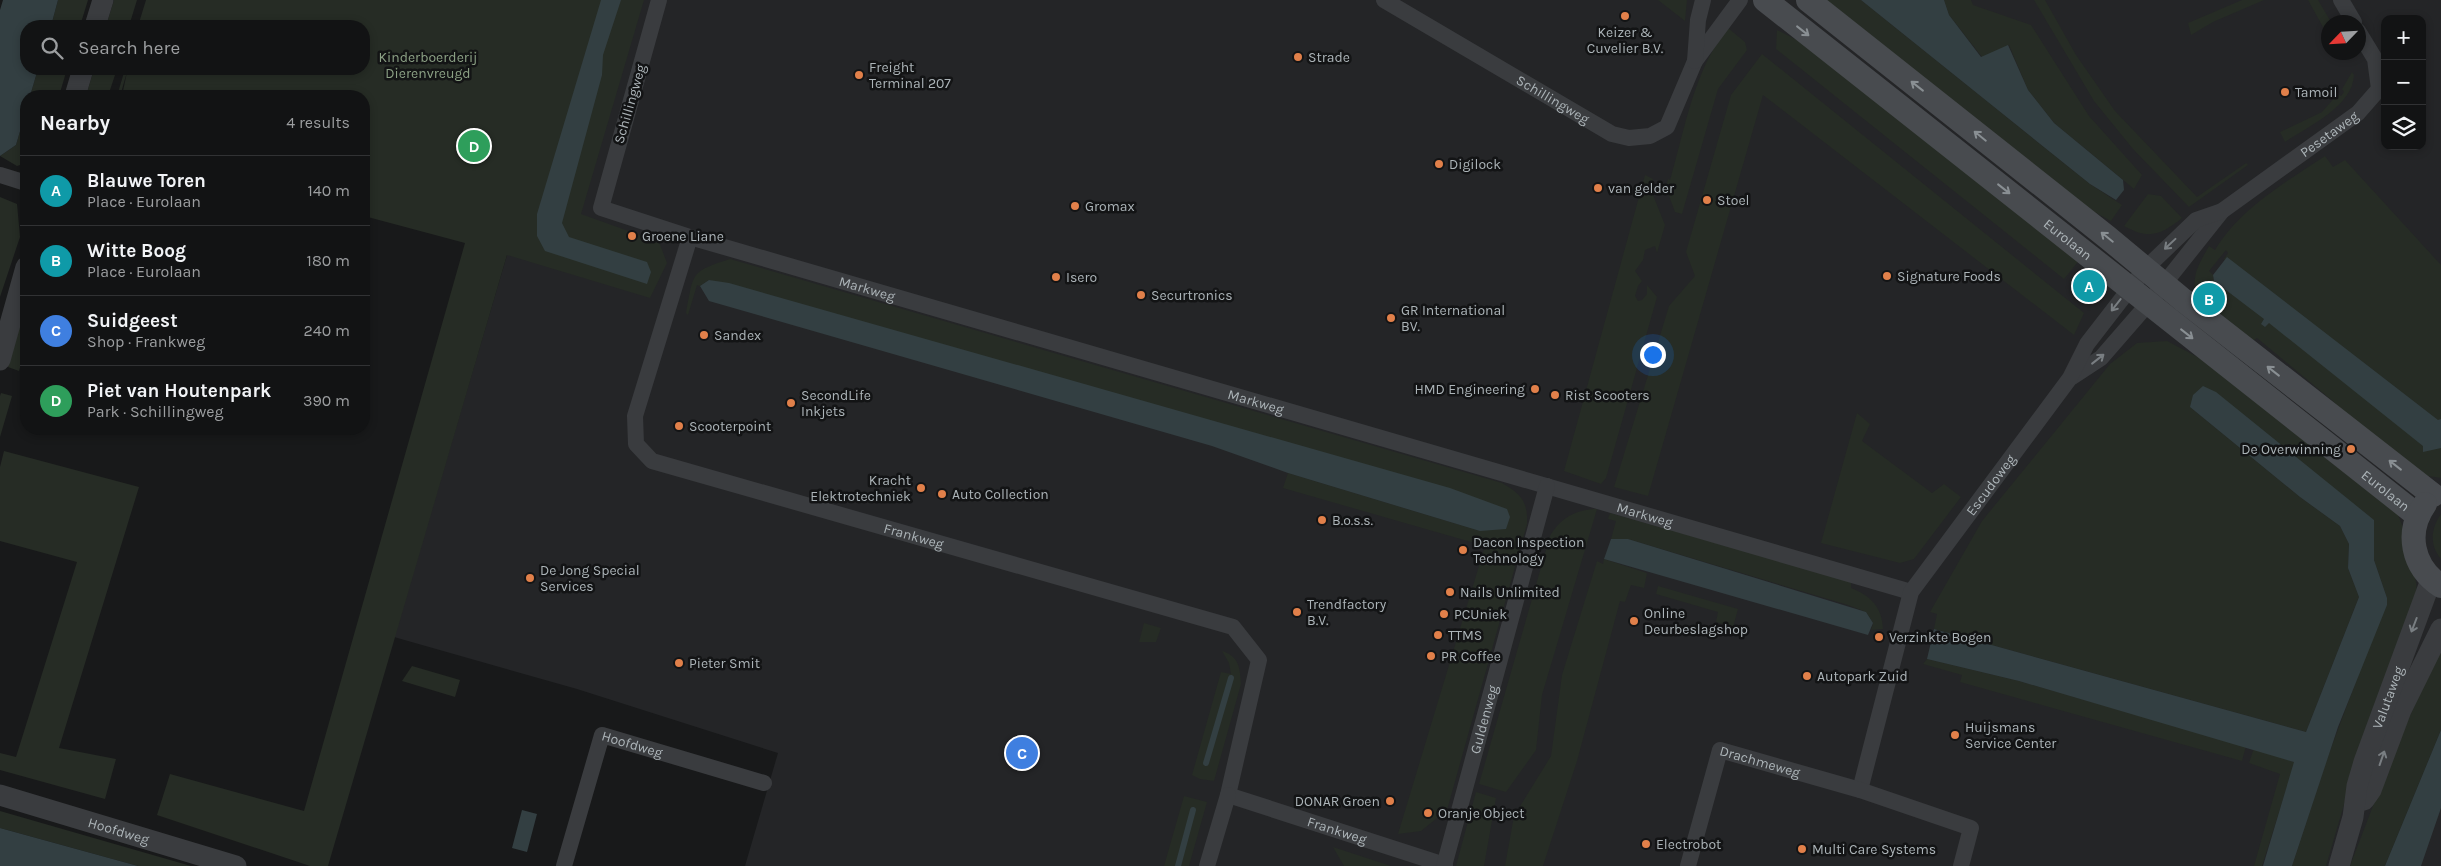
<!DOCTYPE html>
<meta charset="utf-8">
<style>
:root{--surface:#121314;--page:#1b1c1d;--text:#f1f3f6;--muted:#9c9ea0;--line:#313234;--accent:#0f766e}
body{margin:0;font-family:Karla,sans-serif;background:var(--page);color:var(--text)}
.controls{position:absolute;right:15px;top:15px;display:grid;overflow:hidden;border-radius:10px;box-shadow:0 2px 8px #0003}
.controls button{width:45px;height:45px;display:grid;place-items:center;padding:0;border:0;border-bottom:1px solid var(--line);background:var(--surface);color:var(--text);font:25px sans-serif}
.compass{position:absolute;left:2321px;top:15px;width:45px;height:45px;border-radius:50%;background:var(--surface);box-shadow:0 2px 8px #0003;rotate:245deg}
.you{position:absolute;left:1652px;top:354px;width:18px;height:18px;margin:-12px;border:4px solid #fff;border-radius:50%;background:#1a73e8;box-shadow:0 0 0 8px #1a73e833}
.badge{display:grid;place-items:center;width:32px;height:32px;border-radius:50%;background:var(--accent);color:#fff;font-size:16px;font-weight:700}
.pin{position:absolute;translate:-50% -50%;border:2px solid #fff;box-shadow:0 1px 5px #0006}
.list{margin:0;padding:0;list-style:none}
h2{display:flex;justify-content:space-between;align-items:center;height:65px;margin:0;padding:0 20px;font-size:21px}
h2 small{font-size:16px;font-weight:400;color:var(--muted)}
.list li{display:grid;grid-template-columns:32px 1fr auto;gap:15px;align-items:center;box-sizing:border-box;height:70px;padding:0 20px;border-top:1px solid var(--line)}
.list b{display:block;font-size:19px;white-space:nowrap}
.list p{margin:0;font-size:16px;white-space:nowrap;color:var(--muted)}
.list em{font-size:16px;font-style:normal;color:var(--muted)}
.icon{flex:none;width:28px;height:28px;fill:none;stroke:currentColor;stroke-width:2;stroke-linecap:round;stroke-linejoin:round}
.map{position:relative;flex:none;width:2441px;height:866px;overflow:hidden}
.search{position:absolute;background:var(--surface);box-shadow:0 2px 8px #0003;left:20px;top:20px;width:350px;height:55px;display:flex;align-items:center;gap:12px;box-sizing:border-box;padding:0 18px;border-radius:20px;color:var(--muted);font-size:19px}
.panel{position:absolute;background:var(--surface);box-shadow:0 2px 8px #0003;left:20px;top:90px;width:350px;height:345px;border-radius:20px}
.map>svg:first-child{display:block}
.built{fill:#242527;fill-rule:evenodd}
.green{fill:#262c25}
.water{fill:#333f42}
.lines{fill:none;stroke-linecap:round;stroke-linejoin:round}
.stream{stroke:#333f42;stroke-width:6}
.minor{stroke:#3a3c3f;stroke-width:16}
.tertiary{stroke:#3a3c3f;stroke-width:21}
.secondary{stroke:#484b4f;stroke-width:24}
.oneway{stroke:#898f93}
.oneway2{stroke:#797e82}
.poi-dot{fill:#e1804a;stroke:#131415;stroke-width:2}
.labels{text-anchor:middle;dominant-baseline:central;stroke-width:5;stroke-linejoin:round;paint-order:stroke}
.poi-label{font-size:14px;fill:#acb4b8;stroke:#131415;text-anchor:start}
.park-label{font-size:14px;fill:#8ca185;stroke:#131415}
.street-label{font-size:14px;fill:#acb4b8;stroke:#131415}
</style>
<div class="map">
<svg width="2441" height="866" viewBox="0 0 2441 866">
<rect width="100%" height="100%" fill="#18191a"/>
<path class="built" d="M 629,0 L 2441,0 L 2441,866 L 745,866 L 778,753 L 577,689 L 394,637 L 507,255 L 569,227 ZM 2385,19 L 2422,19 L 2422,146 L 2385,146 ZM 2328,22 L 2358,22 L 2358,52 L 2328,52 Z"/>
<path class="green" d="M 58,0 L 88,0 L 80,26 L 51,26 Z
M 114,0 L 137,0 L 129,26 L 106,26 Z
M 146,0 L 644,0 L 581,214 L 659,242 L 667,263 L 650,298 L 507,255 L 328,866 L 310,866 L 157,815 L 170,774 L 304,811 L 465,243 L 364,216 L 364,96 L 122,96 L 127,72 L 120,96 L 117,96 L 125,69 L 364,69 L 364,26 L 138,26 Z
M 1658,0 L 1687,0 L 1685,21 Z
M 1819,0 L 1861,0 L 2090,184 L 2122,205 L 2111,221 L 2074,201 Z
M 1944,0 L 1971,0 L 1973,5 L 2031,25 L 2089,116 L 2142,175 L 2134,189 L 2054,123 L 2028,90 L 2009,45 L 1982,57 L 1949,15 Z
M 2034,0 L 2045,0 L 2076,55 L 2115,111 L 2197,197 L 2246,163 L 2248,165 L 2189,207 L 2133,149 L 2094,101 Z
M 2242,0 L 2264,0 L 2213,22 L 2191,35 L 2188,23 Z
M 2308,0 L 2318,0 L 2331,22 L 2328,22 L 2328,36 Z
M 1728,28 L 1745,42 L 1747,50 L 1718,89 L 1682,214 L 1675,212 L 1666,188 L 1668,179 L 1670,180 C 1685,129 1694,69 1728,28 Z
M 1777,30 L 1811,47 L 2081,258 L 2064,279 L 1776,49 Z
M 1762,54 L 2084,313 L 2074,335 L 1763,95 L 1648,496 L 1614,487 L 1669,306 L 1695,276 L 1686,252 L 1731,95 Z
M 38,69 L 67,69 L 59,96 L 30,96 Z
M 94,69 L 117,69 L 108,96 L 86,96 Z
M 2352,72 L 2354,75 C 2353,106 2309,126 2285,142 L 2280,132 L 2322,112 L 2338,94 L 2341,96 L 2344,92 L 2342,89 Z
M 26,111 L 26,163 L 17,166 L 0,156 L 16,145 Z
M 2325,156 L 2333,167 L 2345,160 L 2441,265 L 2441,423 L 2224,259 L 2228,253 L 2226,250 L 2209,271 L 2213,275 L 2214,281 L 2441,447 L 2441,478 L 2415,474 L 2343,418 L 2334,402 L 2257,338 L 2249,343 C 2228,327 2190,309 2195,278 C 2196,268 2204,255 2209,246 L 2215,250 C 2241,207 2285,183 2325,156 Z
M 1645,175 L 1653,179 L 1651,190 L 1665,225 L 1657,253 L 1655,246 L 1645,250 L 1643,260 L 1635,271 L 1642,281 L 1638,286 L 1635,296 L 1638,301 L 1642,300 L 1647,294 L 1647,285 L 1657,297 L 1606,478 L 1601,484 L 1564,471 Z
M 2148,194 L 2161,196 L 2182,218 C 2161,235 2149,240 2124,226 Z
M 0,197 L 17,204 L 20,237 L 0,297 Z
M 730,259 L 1502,483 C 1521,494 1528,501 1527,524 L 1447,810 L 1421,831 L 1398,834 L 1485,546 L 1283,488 L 1288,473 L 1480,531 L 709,280 L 700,286 L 697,285 L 688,315 L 686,313 C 694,272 690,272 730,259 Z
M 26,305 L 26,346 L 19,371 L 8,367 Z
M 2167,341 L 2228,373 L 2394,506 C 2407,533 2416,566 2417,595 L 2355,767 L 2326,866 L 2292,866 L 2327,759 L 2387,598 L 2374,560 L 2374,520 L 2190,407 L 2300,497 L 2340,526 L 2349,544 L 2348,568 L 2359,597 L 2306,732 L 1934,629 L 1937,614 L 1930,612 L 1982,521 L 2110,364 L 2137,343 Z
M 1,393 L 12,396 L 0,437 L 0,396 Z
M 1857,413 L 1870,424 L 1862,441 L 1932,493 L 1944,484 L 1961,497 L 1914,559 L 1900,563 L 1821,543 Z
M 4,451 L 139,487 L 59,748 L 116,759 L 105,799 L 0,770 L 0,753 L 16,757 L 77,562 L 0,541 L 0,467 Z
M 1597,509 L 1542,695 L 1536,750 L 1506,792 L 1479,784 L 1550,536 C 1560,518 1577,509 1597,509 Z
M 1610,513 L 1851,581 L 1851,588 C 1871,596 1882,607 1883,629 L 1871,630 L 1873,623 L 1866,612 L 1848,605 L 1628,539 L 1611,539 L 1616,521 L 1608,519 Z
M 2441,514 L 2441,559 C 2429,545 2431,528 2441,514 Z
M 1604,559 L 1647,573 L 1644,588 L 1631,585 L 1625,602 L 1620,601 L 1577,761 L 1543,866 L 1505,866 L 1514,816 L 1551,756 L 1562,675 L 1597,561 L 1603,564 Z
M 1658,586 L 1738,609 L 1733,627 L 1716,622 L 1718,612 L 1656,594 Z
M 1144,623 L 1161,628 L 1156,642 L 1139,642 Z
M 2441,647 L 2441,730 L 2385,866 L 2350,866 L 2394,751 Z
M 1222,651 C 1239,656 1240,668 1241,684 L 1214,781 L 1200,779 L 1192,775 L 1221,672 L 1231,674 L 1229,663 Z
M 1927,659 L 2019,681 L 2246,746 L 2242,761 L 1960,682 L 1962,675 L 1923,664 Z
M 412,666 L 460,680 L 455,697 L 402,681 Z
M 2254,748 L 2295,762 L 2262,866 L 2254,866 L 2280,774 L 2249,763 Z
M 1476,792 L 1496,798 L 1484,866 L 1456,866 Z
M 1184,796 L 1207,802 L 1189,866 L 1164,866 Z
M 0,811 L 191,866 L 138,866 L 0,828 Z
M 1333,847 L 1391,866 L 1344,866 Z"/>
<path class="water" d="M 3,0 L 58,0 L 51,26 L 26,26 L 26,69 L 38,69 L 30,96 L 26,96 L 26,111 L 16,145 L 0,156 L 0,10 Z
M 601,0 L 621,0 L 603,55 L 602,75 L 562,223 L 569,237 L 647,262 L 651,272 L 647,284 L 545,251 L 537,236 L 537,214 Z
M 1861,0 L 1944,0 L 1949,15 L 1981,57 L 2008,45 L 2028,90 L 2054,123 L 2123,180 L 2124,190 L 2116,200 L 2090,184 Z
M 2227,257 L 2438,420 L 2441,419 L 2441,448 L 2423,452 L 2423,446 L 2269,323 L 2265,327 L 2261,324 L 2264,319 L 2214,281 L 2213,275 Z
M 709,280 L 729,283 L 1450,488 L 1507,509 L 1510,517 L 1506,529 L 1480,531 L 1288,473 L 1212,446 L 709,301 L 700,286 Z
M 2203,386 L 2216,392 L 2374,520 L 2374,560 L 2387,598 L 2387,605 L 2338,727 L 2292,866 L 2263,866 L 2294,762 L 2019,681 L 1927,659 L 1934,629 L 2306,732 L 2359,597 L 2348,568 L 2349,544 L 2340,526 L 2300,497 L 2190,407 L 2193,395 Z
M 1611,539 L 1628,539 L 1866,612 L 1873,623 L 1868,635 L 1604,559 Z
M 2441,730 L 2441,808 L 2421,866 L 2385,866 Z
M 522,810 L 537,814 L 527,852 L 512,848 Z
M 0,828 L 138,866 L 0,866 Z"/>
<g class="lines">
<path class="stream" d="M 1206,763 L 1231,678
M 1178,866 L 1193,810"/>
<g class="minor">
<path id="s1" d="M 659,0 L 601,208 L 690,237 L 1911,592"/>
<path id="s2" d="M 1384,0 L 1612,134 L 1629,138 L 1650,136 L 1667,127 L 1695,61 L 1740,0"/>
<path d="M 2341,0 L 2354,22"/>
<path d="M 1695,61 L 1698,20 L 1703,0"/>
<path d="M 0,175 L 26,183"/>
<path id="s3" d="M 690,237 L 635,416 L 636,444 L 652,461 L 1233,627 L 1259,660 L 1228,795 L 1445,865"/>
<path d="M 2072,377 L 2101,358 L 2148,304 L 2222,211"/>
<path id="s4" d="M 1860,790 L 1911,592 L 2070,378 L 2087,344 L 2145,269 L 2196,220 L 2222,211 L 2358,113 L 2379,89 L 2375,59 L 2358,31"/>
<path id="s5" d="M 564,866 L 602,735 L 764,783"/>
<path d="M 1207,866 L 1228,795"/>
<path id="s6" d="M 1444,866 L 1547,486"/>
<path id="s7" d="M 1688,866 L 1720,750 L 1860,790 L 1971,828 L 1961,866"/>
</g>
<g class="tertiary">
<path d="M 95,26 L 103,0"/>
<path d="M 75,96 L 83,69"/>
<path d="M 0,360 L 26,267"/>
<path id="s8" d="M 0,795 L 236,866"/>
<path d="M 2364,800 L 2371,790 L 2401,710 L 2441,629"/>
<path id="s9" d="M 2339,866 L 2353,817 L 2357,786 L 2364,762 L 2431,580"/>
</g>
<g class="secondary">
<path id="s10" d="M 1765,0 L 2418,516"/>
<path d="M 1808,0 L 2107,237 L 2183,300 L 2433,495"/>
<path d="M 2425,504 C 2405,532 2412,567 2441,586"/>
</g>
</g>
<defs><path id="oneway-shaft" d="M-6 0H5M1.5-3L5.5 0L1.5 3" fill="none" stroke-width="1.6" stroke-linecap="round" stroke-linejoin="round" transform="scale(1.25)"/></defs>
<g class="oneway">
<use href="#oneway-shaft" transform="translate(1803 31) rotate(38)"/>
<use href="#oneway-shaft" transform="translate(1917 86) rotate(-142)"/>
<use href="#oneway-shaft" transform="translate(1980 136) rotate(-141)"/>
<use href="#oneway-shaft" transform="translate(2004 189) rotate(38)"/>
<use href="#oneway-shaft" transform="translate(2107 237) rotate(-141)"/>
<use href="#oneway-shaft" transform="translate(2187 334) rotate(38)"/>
<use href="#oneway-shaft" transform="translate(2273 371) rotate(-142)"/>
<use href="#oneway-shaft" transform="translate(2395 465) rotate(-142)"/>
</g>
<g class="oneway2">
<use href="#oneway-shaft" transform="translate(2170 244) rotate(137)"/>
<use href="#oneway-shaft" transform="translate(2116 305) rotate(128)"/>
<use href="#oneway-shaft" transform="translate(2098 359) rotate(-38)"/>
<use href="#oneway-shaft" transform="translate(2414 625) rotate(111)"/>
<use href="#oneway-shaft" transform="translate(2382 758) rotate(-71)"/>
</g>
<g class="poi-dot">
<circle cx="1625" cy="16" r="5"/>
<circle cx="1298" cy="57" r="5"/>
<circle cx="859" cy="75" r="5"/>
<circle cx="2285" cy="92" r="5"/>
<circle cx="1439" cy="164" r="5"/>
<circle cx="1598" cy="188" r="5"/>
<circle cx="1707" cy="200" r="5"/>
<circle cx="1075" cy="206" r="5"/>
<circle cx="632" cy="236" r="5"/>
<circle cx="1887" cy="276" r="5"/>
<circle cx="1056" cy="277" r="5"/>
<circle cx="1141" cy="295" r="5"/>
<circle cx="1391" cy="318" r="5"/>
<circle cx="704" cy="335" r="5"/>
<circle cx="1535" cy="389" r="5"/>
<circle cx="1555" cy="395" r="5"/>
<circle cx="791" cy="403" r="5"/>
<circle cx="679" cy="426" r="5"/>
<circle cx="2351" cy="449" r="5"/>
<circle cx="921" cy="488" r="5"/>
<circle cx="942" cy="494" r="5"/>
<circle cx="1322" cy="520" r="5"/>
<circle cx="1463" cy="550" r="5"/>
<circle cx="530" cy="578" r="5"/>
<circle cx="1450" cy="592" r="5"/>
<circle cx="1297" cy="612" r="5"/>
<circle cx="1444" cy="614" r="5"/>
<circle cx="1634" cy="621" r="5"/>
<circle cx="1438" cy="635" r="5"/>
<circle cx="1879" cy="637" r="5"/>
<circle cx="1431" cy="656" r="5"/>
<circle cx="679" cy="663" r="5"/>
<circle cx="1807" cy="676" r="5"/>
<circle cx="1955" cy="735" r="5"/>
<circle cx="1390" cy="801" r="5"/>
<circle cx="1428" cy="813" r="5"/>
<circle cx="1646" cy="844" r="5"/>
<circle cx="1802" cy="849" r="5"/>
</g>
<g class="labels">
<g class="poi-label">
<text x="1625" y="32" text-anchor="middle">Keizer &amp;<tspan x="1625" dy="16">Cuvelier B.V.</tspan></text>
<text x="1308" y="57">Strade</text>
<text x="869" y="67">Freight<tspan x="869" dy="16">Terminal 207</tspan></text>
<text x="2295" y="92">Tamoil</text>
<text x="1449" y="164">Digilock</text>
<text x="1608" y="188">van gelder</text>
<text x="1717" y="200">Stoel</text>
<text x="1085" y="206">Gromax</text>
<text x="642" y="236">Groene Liane</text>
<text x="1897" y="276">Signature Foods</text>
<text x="1066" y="277">Isero</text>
<text x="1151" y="295">Securtronics</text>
<text x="1401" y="310">GR International<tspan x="1401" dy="16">BV.</tspan></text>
<text x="714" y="335">Sandex</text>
<text x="1525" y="389" text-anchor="end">HMD Engineering</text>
<text x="801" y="395">SecondLife<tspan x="801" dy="16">Inkjets</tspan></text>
<text x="1565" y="395">Rist Scooters</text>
<text x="689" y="426">Scooterpoint</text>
<text x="2341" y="449" text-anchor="end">De Overwinning</text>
<text x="911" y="480" text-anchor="end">Kracht<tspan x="911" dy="16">Elektrotechniek</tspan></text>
<text x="952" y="494">Auto Collection</text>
<text x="1332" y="520">B.o.s.s.</text>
<text x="1473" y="542">Dacon Inspection<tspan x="1473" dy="16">Technology</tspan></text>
<text x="540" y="570">De Jong Special<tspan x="540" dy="16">Services</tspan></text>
<text x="1460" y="592">Nails Unlimited</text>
<text x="1307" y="604">Trendfactory<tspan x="1307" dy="16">B.V.</tspan></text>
<text x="1644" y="613">Online<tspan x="1644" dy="16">Deurbeslagshop</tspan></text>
<text x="1454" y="614">PCUniek</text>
<text x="1448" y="635">TTMS</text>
<text x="1889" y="637">Verzinkte Bogen</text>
<text x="1441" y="656">PR Coffee</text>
<text x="689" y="663">Pieter Smit</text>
<text x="1817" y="676">Autopark Zuid</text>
<text x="1965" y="727">Huijsmans<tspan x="1965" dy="16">Service Center</tspan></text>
<text x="1380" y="801" text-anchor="end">DONAR Groen</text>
<text x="1438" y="813">Oranje Object</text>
<text x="1656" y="844">Electrobot</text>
<text x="1812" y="849">Multi Care Systems</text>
</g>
<g class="park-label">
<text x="428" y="57">Kinderboerderij<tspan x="428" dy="16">Dierenvreugd</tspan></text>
</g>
<g class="street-label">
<text stroke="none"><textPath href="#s2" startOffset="196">Schillingweg</textPath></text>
<text transform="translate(630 104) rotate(-74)">Schillingweg</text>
<text stroke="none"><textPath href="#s4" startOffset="834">Pesetaweg</textPath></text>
<text stroke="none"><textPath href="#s10" startOffset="386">Eurolaan</textPath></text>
<text stroke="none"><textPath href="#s1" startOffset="494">Markweg</textPath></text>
<text stroke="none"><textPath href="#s1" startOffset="899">Markweg</textPath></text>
<text stroke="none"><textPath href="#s4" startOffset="338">Escudoweg</textPath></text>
<text stroke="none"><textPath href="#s10" startOffset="791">Eurolaan</textPath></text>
<text stroke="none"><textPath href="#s1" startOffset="1304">Markweg</textPath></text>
<text stroke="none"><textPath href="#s3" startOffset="511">Frankweg</textPath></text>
<text stroke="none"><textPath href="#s9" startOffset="176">Valutaweg</textPath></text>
<text stroke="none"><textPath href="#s6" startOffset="152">Guldenweg</textPath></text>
<text stroke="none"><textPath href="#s5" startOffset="168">Hoofdweg</textPath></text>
<text stroke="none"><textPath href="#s7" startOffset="162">Drachmeweg</textPath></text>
<text stroke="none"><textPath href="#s8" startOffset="124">Hoofdweg</textPath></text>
<text stroke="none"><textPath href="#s3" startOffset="1138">Frankweg</textPath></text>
</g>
</g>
</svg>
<div class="controls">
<button>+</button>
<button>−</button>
<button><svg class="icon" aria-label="layers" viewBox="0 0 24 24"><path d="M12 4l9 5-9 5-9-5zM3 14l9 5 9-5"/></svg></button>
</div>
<svg class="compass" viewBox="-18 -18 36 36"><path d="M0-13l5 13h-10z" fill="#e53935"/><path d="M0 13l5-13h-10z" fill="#9c9ea0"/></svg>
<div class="you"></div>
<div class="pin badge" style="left:2089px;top:286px;background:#0f9aa8">A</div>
<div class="pin badge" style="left:2209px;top:299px;background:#0f9aa8">B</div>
<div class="pin badge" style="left:1022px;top:753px;background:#3f7fe0">C</div>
<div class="pin badge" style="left:474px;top:146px;background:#2e9e5b">D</div>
<div class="search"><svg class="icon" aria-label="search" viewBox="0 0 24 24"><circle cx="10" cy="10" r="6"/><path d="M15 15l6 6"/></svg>Search here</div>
<section class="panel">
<h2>Nearby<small>4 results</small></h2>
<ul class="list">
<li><span class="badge" style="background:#0f9aa8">A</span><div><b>Blauwe Toren</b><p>Place · Eurolaan</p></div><em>140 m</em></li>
<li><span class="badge" style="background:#0f9aa8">B</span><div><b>Witte Boog</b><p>Place · Eurolaan</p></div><em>180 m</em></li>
<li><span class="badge" style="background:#3f7fe0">C</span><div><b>Suidgeest</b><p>Shop · Frankweg</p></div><em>240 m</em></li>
<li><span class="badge" style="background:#2e9e5b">D</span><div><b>Piet van Houtenpark</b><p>Park · Schillingweg</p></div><em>390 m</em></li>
</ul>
</section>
</div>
